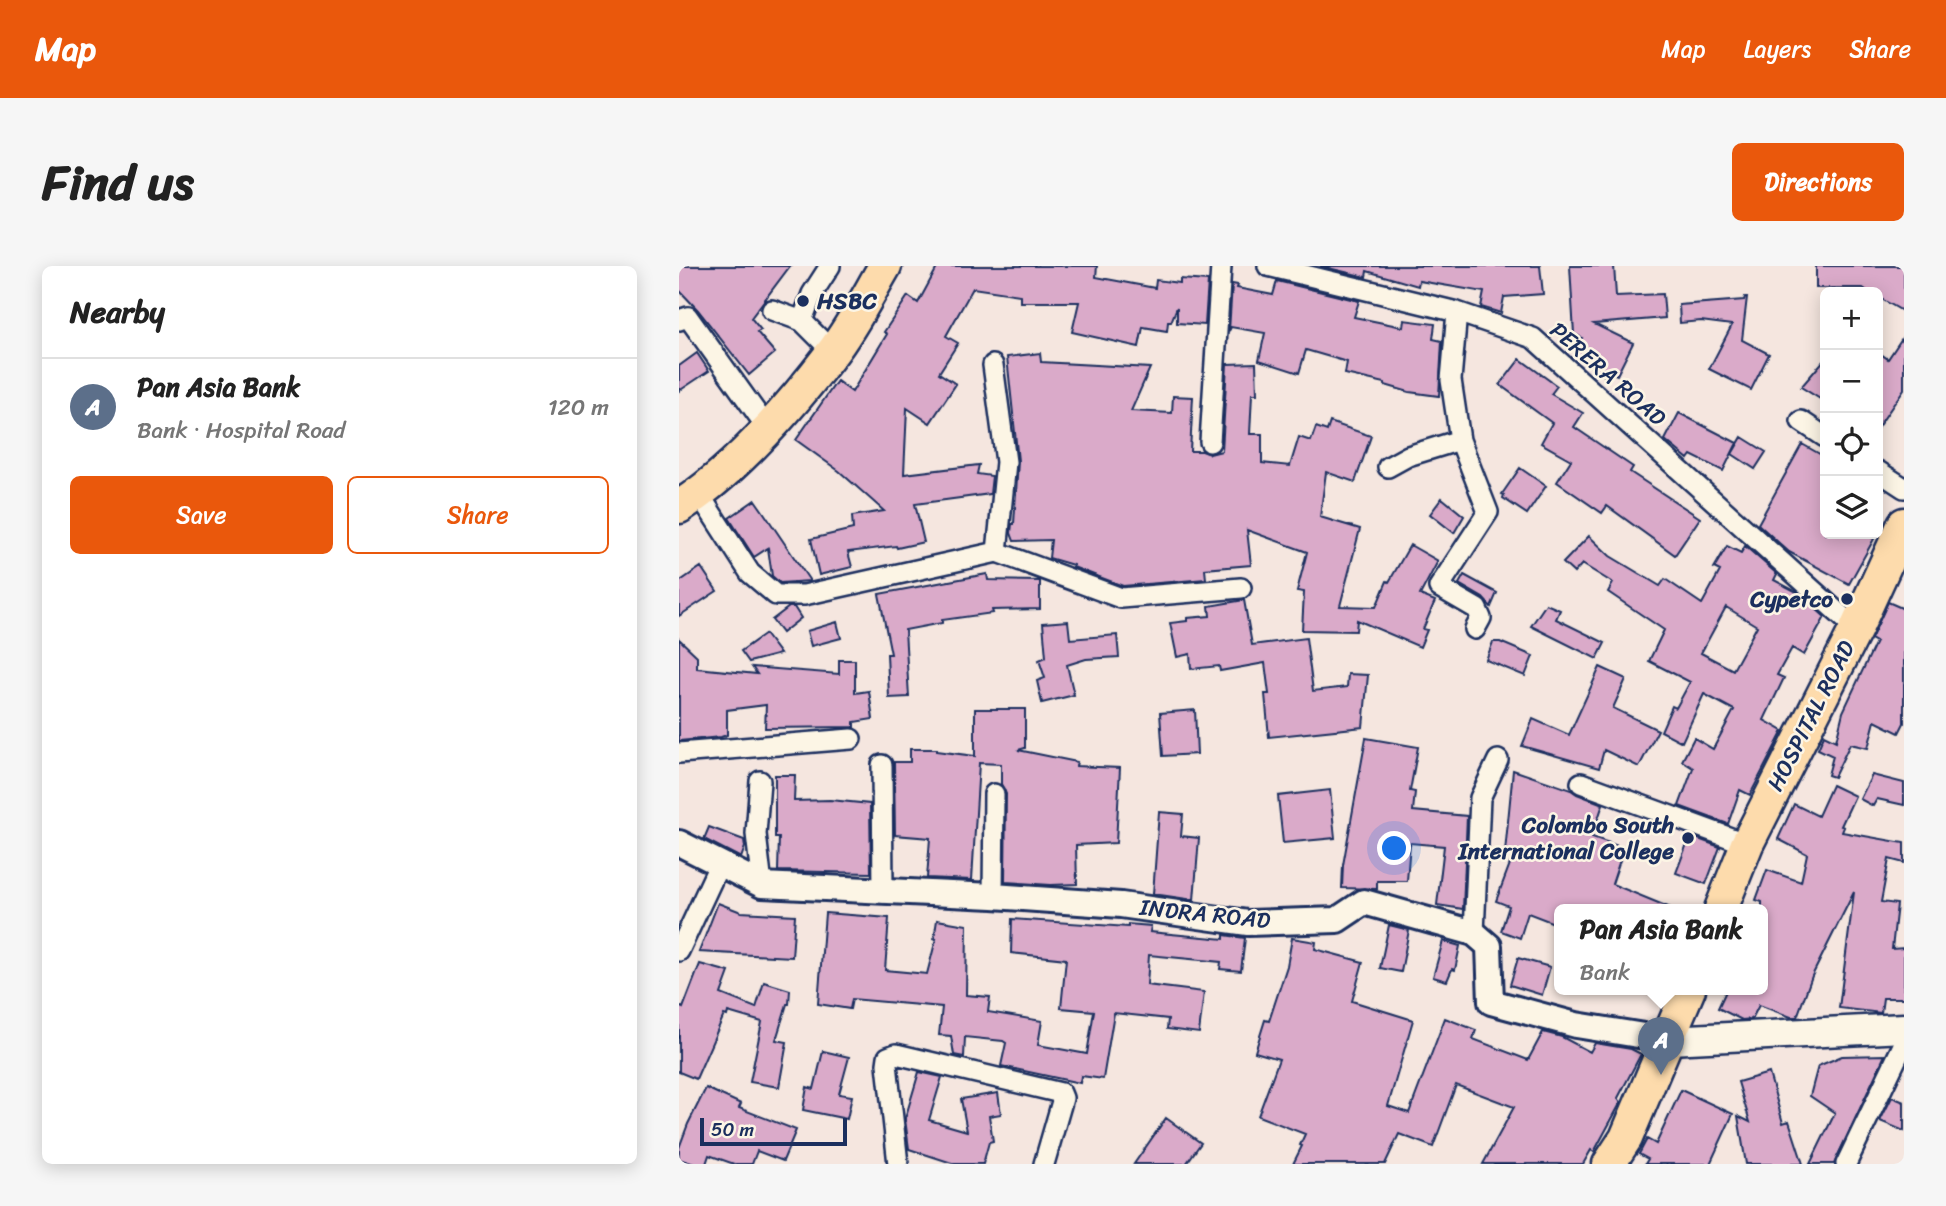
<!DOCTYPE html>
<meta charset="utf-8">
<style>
:root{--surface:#fff;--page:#f6f6f6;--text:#222;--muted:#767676;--line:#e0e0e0;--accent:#ea580c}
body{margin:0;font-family:Sriracha,sans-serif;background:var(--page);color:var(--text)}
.controls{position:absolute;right:21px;top:21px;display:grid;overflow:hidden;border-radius:10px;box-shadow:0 4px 18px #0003}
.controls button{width:63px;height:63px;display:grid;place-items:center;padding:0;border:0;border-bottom:2px solid var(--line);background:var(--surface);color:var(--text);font:35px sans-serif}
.scale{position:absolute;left:21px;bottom:18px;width:147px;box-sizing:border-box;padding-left:7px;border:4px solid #1b2f5e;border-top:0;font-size:19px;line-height:24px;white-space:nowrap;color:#1b2f5e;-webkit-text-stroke:5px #fcf5e5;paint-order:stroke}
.you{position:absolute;left:716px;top:583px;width:24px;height:24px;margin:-18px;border:5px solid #fff;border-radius:50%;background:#1a73e8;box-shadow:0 0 0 10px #1a73e833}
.badge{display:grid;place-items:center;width:46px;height:46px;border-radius:50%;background:var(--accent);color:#fff;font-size:23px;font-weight:700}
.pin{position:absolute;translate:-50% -58px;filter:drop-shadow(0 2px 4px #0008)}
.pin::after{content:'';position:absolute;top:37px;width:24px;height:21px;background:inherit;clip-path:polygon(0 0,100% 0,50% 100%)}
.popup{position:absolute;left:875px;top:638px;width:214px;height:91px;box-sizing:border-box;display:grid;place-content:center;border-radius:10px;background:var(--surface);filter:drop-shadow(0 2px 5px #0005);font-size:23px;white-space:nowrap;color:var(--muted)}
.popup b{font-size:26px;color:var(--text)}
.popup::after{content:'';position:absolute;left:50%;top:100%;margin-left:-14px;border:14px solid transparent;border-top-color:var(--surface)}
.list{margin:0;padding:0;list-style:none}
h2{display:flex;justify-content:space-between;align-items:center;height:91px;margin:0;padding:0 28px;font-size:30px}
h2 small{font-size:23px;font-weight:400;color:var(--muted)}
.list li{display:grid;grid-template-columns:46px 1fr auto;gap:21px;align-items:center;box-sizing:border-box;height:98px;padding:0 28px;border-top:2px solid var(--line)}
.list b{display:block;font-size:26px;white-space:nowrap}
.list p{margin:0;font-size:23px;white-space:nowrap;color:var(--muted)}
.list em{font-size:23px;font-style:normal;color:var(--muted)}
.actions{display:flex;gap:14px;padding:21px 28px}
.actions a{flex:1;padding:16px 0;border:2px solid var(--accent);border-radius:10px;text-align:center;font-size:24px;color:var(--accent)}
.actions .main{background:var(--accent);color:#fff}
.icon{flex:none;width:38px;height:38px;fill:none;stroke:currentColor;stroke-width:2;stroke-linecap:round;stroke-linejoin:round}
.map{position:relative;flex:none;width:1225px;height:898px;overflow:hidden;border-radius:10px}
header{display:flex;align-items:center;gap:42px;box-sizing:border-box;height:98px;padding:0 35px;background:var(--accent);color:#fff}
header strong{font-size:33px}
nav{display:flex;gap:38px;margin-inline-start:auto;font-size:24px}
.intro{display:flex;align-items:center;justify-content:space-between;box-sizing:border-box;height:168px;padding:0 42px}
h1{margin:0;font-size:49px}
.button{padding:18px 32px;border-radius:10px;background:var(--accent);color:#fff;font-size:24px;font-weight:700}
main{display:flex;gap:42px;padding:0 42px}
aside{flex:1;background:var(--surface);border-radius:10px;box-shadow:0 4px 18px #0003}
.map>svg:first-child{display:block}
.building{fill:#daaac9;stroke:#1b2f5e;stroke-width:2;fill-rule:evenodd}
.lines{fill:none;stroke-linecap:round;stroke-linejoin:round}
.minor-casing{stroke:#1b2f5e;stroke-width:24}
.tertiary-casing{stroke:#1b2f5e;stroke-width:30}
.secondary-casing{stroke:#1b2f5e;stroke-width:33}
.primary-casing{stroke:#1b2f5e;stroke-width:37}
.minor{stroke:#fcf5e5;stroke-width:19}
.tertiary{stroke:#fcf5e5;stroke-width:24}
.secondary{stroke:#fcf5e5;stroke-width:28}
.primary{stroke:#fddbac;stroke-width:32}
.poi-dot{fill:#1b2f5e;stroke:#fcf5e5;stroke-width:2.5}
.labels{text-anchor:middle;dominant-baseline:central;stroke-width:5;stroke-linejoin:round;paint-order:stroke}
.poi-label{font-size:23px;font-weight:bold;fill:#1b2f5e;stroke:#fcf5e5;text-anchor:end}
.street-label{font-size:23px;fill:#1b2f5e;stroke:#fcf5e5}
</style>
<header>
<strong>Map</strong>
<nav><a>Map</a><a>Layers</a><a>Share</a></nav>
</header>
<div class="intro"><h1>Find us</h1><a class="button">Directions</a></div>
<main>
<aside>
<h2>Nearby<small></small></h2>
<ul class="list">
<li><span class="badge" style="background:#5c6f8a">A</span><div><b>Pan Asia Bank</b><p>Bank · Hospital Road</p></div><em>120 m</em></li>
</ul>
<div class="actions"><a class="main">Save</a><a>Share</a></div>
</aside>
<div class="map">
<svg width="1225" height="898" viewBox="0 0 1225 898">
<rect width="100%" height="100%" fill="#f5e6df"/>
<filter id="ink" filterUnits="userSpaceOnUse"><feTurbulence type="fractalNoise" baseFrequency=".0143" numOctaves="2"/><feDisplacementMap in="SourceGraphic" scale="14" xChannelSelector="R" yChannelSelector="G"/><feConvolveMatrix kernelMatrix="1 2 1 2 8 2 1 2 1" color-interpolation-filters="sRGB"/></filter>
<g filter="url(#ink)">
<path class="building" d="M 0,0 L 111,0 L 72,52 L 82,64 L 78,66 L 96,87 L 70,109 L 19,44 L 0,24 Z
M 259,0 L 418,0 L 417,11 L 476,22 L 477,14 L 501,17 L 501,13 L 529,15 L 526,59 L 498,57 L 498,41 L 492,56 L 489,56 L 488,65 L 464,61 L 460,81 L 393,66 L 400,36 L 341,36 L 341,29 L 294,22 L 267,70 L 279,77 L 260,107 L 277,118 L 251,157 L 228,142 L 225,208 L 300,199 L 298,208 L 313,210 L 311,228 L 236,238 L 245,276 L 218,282 L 217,280 L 169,286 L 173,301 L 140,309 L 132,273 L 174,263 L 173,250 L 205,245 L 160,205 L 117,174 L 158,115 L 173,126 L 208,68 L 205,66 L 229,30 L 239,37 Z
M 641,0 L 861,0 L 864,28 L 825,31 L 822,47 L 802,41 L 805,26 L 740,15 L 739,20 L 688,5 L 687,11 Z
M 891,0 L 935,0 L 937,30 L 984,28 L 986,52 L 915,58 L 954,77 L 938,109 L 931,106 L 927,111 L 897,90 L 897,85 L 903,72 L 895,68 Z
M 1137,0 L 1225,0 L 1225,46 L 1199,31 L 1199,26 L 1190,26 L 1184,22 L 1137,22 Z
M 598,15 L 680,35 L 675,51 L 724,61 L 725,54 L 756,58 L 754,73 L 763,75 L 760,130 L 730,126 L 706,119 L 706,117 L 666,108 L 668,96 L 627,84 L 620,107 L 580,94 L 586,67 L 552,61 L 550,65 L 553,18 L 559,19 L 558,22 L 594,29 Z
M 1066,31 L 1068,31 L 1063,74 L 1090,88 L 1072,124 L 1030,103 L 1053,59 L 1022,55 L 1001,57 L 1000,39 L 1065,34 Z
M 1225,69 L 1225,123 L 1199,161 L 1199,86 L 1209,93 Z
M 18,87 L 30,105 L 0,125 L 0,100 Z
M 361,87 L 362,96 L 471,102 L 452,145 L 493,147 L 494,130 L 514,131 L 511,185 L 523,185 L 531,188 L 543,185 L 548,98 L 577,97 L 578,128 L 573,128 L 571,168 L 583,168 L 583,197 L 611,200 L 620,171 L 632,175 L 637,161 L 648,165 L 651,156 L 692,170 L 676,216 L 647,206 L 641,251 L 681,263 L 661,340 L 697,341 L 708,315 L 710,316 L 731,279 L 759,295 L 741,329 L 756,335 L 744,363 L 748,364 L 741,381 L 678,354 L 677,365 L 623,364 L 625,326 L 618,325 L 628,286 L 568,264 L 572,299 L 526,303 L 527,313 L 444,320 L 394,301 L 394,299 L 370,292 L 372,274 L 335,275 L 332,267 L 333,258 L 335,258 L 339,195 L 328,91 Z
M 841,93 L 878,120 L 872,128 L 904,147 L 895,161 L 954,201 L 951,206 L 1021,252 L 996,289 L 928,240 L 923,247 L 878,216 L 892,194 L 862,177 L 873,157 L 821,119 Z
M 1146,93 L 1146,136 L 1122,121 Z
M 1000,147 L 1058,177 L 1044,205 L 1012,189 L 1009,193 L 986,174 Z
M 1063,171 L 1087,186 L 1076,203 L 1053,188 Z
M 1123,178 L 1146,191 L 1146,268 L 1186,268 L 1195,273 L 1170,318 L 1110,286 L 1079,258 Z
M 841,202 L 867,220 L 848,248 L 824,232 L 825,229 L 823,228 Z
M 763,232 L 785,250 L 775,267 L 751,248 Z
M 76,234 L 83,244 L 131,315 L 101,317 L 93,310 L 89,282 L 75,291 L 50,252 Z
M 910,270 L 931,290 L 981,320 L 986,313 L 1023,338 L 1041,305 L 1035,302 L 1048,280 L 1062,287 L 1066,280 L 1098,308 L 1095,314 L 1118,326 L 1146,351 L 1125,389 L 1113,382 L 1098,409 L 1105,412 L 1085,454 L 1104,465 L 1071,529 L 1061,524 L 1049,558 L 1000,540 L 1014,502 L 1003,495 L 1015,472 L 1034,483 L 1055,444 L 1025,428 L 1003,476 L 982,465 L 993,440 L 997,442 L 1011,416 L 970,395 L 985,364 L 929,326 L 934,317 L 903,298 L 895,307 L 884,297 ZM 1047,341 L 1078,360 L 1054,404 L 1022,387 Z
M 22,301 L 38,325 L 0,350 L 0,316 Z
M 308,308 L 309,314 L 361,315 L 361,343 L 313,344 L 314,347 L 263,354 L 263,357 L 226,364 L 230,431 L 210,432 L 208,388 L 212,388 L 200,328 Z
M 785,309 L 818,327 L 812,341 L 804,332 L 780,318 Z
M 565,334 L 573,379 L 627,372 L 634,425 L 668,421 L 669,408 L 689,409 L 684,461 L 590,471 L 586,428 L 590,428 L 586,397 L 541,405 L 540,400 L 512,403 L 511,388 L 498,391 L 491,357 L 508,355 L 508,352 L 531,350 L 530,340 Z
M 1209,336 L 1225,343 L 1225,457 L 1220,467 L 1196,455 L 1189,482 L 1171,478 L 1155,511 L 1149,509 L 1154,490 L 1139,483 L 1145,469 L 1157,475 L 1164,446 L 1197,376 L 1192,373 Z
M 867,338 L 881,344 L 877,353 L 926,377 L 918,393 L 852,360 Z
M 110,341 L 115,341 L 122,352 L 103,367 L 93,354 Z
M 389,355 L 391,373 L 438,369 L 440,391 L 407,393 L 388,399 L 395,429 L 363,437 L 358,415 L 366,412 L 360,394 L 367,391 L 364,357 Z
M 158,356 L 162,372 L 132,380 L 128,365 Z
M 86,368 L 101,388 L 70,396 L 62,385 Z
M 0,373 L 18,390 L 18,402 L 78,408 L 73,401 L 160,408 L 160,394 L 176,394 L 176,427 L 190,425 L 194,453 L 175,456 L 175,461 L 86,462 L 87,439 L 48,444 L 48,469 L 42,471 L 0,475 Z
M 814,376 L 821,376 L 854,390 L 846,410 L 807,394 Z
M 921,401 L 947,413 L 934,442 L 979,464 L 960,501 L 925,484 L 920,502 L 843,480 L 854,453 L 890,469 Z
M 296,443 L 346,443 L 346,482 L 339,484 L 398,496 L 397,500 L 441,502 L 437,577 L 397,579 L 398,618 L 372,619 L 326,616 L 327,528 L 322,518 L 322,498 L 300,497 L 293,614 L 248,612 L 251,572 L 216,569 L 215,496 L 231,496 L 231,483 L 258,483 L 258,485 L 296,490 Z
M 516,444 L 518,488 L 484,490 L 481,447 Z
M 687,472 L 739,481 L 731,525 L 736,526 L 734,545 L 788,550 L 784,643 L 758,639 L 765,580 L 731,577 L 728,615 L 698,615 L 698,623 L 663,622 L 664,599 Z
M 834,504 L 892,524 L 898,528 L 924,538 L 913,571 L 945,582 L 933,618 L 994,643 L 880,643 L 880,659 L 849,647 L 841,672 L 822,665 L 830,640 L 817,635 L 835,587 L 826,586 Z
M 96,509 L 116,509 L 115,535 L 151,534 L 191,538 L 192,607 L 99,605 L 100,571 L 96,571 Z
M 1193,509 L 1225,517 L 1225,539 L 1198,533 L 1194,540 L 1181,533 Z
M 1153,519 L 1176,530 L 1162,560 L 1165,561 L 1163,566 L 1225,577 L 1225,597 L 1210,593 L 1202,636 L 1218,638 L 1213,683 L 1225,682 L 1225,732 L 1204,732 L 1202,747 L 1160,742 L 1175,626 L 1133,710 L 1118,751 L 1112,751 L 1080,739 L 1073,753 L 1063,754 L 1039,742 L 1047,725 L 1044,723 L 1083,723 L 1083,636 L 1077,634 L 1088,604 L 1122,616 L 1128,588 L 1099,573 L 1115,538 L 1139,550 Z
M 651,524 L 656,572 L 604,577 L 599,530 Z
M 480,546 L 504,548 L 502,570 L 520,572 L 515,634 L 474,628 Z
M 30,561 L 65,574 L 66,581 L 62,592 L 25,573 Z
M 1011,570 L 1041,581 L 1027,618 L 997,607 Z
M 39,637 L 62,646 L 116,649 L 113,691 L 20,686 Z
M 146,647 L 210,652 L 206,704 L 248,708 L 257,673 L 255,673 L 258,654 L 288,659 L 287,729 L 311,731 L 309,746 L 363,755 L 359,779 L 408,788 L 415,745 L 382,742 L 387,693 L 332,687 L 333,653 L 449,661 L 449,658 L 472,660 L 471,666 L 545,673 L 545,669 L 566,672 L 562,705 L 541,703 L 542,696 L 470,689 L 468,719 L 525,726 L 520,767 L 488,763 L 489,753 L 435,747 L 424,813 L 402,810 L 401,817 L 322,800 L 327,777 L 324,775 L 286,771 L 285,791 L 275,789 L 272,770 L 260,769 L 263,741 L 173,733 L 171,743 L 139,738 Z
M 710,659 L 730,664 L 722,706 L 701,702 Z
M 613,672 L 637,676 L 636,683 L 684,696 L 673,735 L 734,754 L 709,840 L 730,847 L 766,752 L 797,764 L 794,773 L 849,794 L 864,766 L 883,771 L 911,786 L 916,777 L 952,783 L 962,788 L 939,832 L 942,836 L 915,886 L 912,884 L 904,898 L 804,898 L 835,841 L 777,819 L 754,881 L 720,868 L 706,898 L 614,898 L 623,880 L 621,879 L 626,868 L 579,850 L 600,793 L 576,786 L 586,754 L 590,755 L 608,700 Z
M 764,675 L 781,680 L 776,704 L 773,703 L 768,715 L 754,711 Z
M 839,692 L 871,701 L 863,729 L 831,719 Z
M 21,698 L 50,706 L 42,728 L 77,742 L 85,716 L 111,724 L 110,738 L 108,738 L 97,774 L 108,776 L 100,821 L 71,816 L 83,756 L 49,746 L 48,750 L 45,749 L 17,813 L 0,806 L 0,740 L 4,742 Z
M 144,785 L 170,791 L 160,828 L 173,830 L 168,853 L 124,844 L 128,821 L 135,823 Z
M 1206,789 L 1155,898 L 1131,898 L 1156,847 L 1131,830 L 1139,800 L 1163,790 Z
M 240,806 L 263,811 L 250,854 L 288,865 L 282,833 L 319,827 L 322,848 L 310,850 L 314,875 L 310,876 L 304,898 L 276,898 L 230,883 L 226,853 Z
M 1090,807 L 1104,857 L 1110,855 L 1124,898 L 1067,898 L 1059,850 L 1071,856 L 1059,816 Z
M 27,822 L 62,838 L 60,842 L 117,864 L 104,895 L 78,885 L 73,898 L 55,898 L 30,889 L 27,898 L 15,898 L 0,893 L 0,882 L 9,858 Z
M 1002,824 L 1054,848 L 1031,898 L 966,898 L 969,893 L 960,888 L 968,873 L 977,878 Z
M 1213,831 L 1225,836 L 1225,865 L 1201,855 Z
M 487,852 L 522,877 L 507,898 L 455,898 Z"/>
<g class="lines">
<g class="minor-casing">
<path id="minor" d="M 589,0 L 778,46 L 854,72 L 1177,363
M 93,44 L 123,55 L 154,86
M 778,46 L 772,114 L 781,174 L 809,246 L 760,321 L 798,343 L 802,352 L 796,363
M 0,54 L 9,51 L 89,163
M 123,55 L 133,28 L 151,0
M 314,99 L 327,196 L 318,286
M 1122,155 L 1146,171
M 531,176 L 542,0
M 709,201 L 729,190 L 781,174
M 1199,205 L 1225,222
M 20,228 L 71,307 L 97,329 L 125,329 L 318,286 L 442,332 L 562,322
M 0,487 L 172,473
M 203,499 L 204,627
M 81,515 L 77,568 L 83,619
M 902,517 L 1068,578
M 314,630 L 315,528
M 795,667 L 801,532 L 819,494
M 0,685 L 40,599
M 219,898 L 208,798 L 209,791 L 217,788 L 382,827 L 384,832 L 365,898
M 1167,898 L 1225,777"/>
</g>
<g class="tertiary-casing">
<path id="tertiary" d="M 0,577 L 83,619 L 314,630 L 442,639 L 569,657 L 658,654 L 685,636 L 795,667 L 810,680 L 812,736 L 897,759 L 990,774"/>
</g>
<g class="secondary-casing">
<path id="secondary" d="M 990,774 L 1225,762"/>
</g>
<g class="primary-casing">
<path id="primary" d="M 0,241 C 58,203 110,143 152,88 C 173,61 189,29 206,0
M 1042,643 L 1068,578 L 1177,363 L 1225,258
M 930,898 L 947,872 L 1010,723"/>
</g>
<use href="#minor" class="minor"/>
<use href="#tertiary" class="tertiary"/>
<use href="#secondary" class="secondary"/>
<use href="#primary" class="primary"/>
</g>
</g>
<g class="poi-dot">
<circle cx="124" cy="35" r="7"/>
<circle cx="1168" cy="333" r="7"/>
<circle cx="1009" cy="572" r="7"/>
</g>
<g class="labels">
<g class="poi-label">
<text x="138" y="35" text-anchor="start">HSBC</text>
<text x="1154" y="333">Cypetco</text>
<text x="995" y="559">Colombo South<tspan x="995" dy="26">International College</tspan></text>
</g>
<g class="street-label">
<text transform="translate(929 108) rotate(41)">PERERA ROAD</text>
<text transform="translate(1132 450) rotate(-63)">HOSPITAL ROAD</text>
<text transform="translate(526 648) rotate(6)">INDRA ROAD</text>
</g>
</g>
</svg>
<div class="controls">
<button>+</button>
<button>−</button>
<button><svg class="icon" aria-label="locate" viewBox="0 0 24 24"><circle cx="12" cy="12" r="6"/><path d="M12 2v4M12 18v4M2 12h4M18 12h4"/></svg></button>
<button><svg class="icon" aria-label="layers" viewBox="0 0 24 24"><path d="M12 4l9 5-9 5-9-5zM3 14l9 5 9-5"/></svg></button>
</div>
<div class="scale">50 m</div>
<div class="you"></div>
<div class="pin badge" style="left:982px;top:809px;background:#5c6f8a">A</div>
<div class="popup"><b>Pan Asia Bank</b>Bank</div>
</div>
</main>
